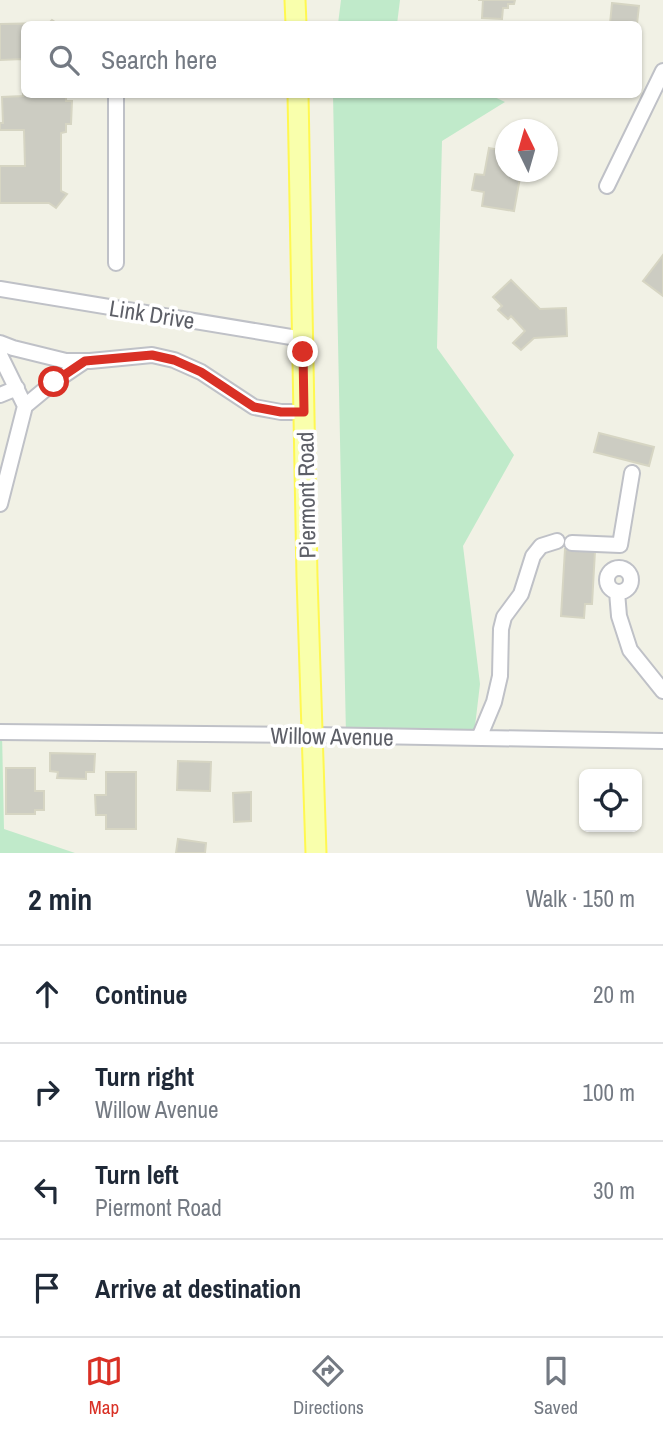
<!DOCTYPE html>
<meta charset="utf-8">
<style>
:root{--surface:#fff;--page:#f6f6f7;--text:#1f2937;--muted:#747a83;--line:#e0e1e3;--accent:#d93025}
body{margin:0;font-family:"Archivo Narrow",sans-serif;background:var(--page);color:var(--text)}
.controls{position:absolute;right:21px;bottom:21px;display:grid;overflow:hidden;border-radius:10px;box-shadow:0 2px 5px #0004}
.controls button{width:63px;height:63px;display:grid;place-items:center;padding:0;border:0;border-bottom:2px solid var(--line);background:var(--surface);color:var(--text);font:35px sans-serif}
.compass{position:absolute;left:495px;top:119px;width:63px;height:63px;border-radius:50%;background:var(--surface);box-shadow:0 2px 5px #0004;rotate:355deg}
.stop{position:absolute;width:21px;height:21px;margin:-16px;border:5px solid #d93025;border-radius:50%;background:#fff}
.stop.end{background:#d93025;border-color:#fff;box-shadow:0 2px 7px #0008}
.list{margin:0;padding:0;list-style:none}
h2{display:flex;justify-content:space-between;align-items:center;height:91px;margin:0;padding:0 28px;font-size:30px}
h2 small{font-size:23px;font-weight:400;color:var(--muted)}
.list li{display:grid;grid-template-columns:46px 1fr auto;gap:21px;align-items:center;box-sizing:border-box;height:98px;padding:0 28px;border-top:2px solid var(--line)}
.list b{display:block;font-size:26px;white-space:nowrap}
.list p{margin:0;font-size:23px;white-space:nowrap;color:var(--muted)}
.list em{font-size:23px;font-style:normal;color:var(--muted)}
.icon{flex:none;width:38px;height:38px;fill:none;stroke:currentColor;stroke-width:2;stroke-linecap:round;stroke-linejoin:round}
.map{position:relative;flex:none;width:663px;height:853px;overflow:hidden}
.search{position:absolute;background:var(--surface);box-shadow:0 2px 5px #0004;left:21px;right:21px;top:21px;height:77px;display:flex;align-items:center;gap:18px;box-sizing:border-box;padding:0 24px;border-radius:10px;color:var(--muted);font-size:26px}
.sheet{height:483px;background:var(--surface)}
nav{display:flex;justify-content:space-around;align-items:center;box-sizing:border-box;height:98px;border-top:2px solid var(--line);background:var(--surface);font-size:19px;color:var(--muted)}
nav a{display:grid;justify-items:center;gap:4px}
nav .on{color:var(--accent)}
.map>svg:first-child{display:block}
.green{fill:#c0eaca}
.building{fill:#ccccc2;stroke:#d6d5c3;stroke-width:2}
.lines{fill:none;stroke-linecap:round;stroke-linejoin:round}
.minor-casing{stroke:#bfc1c7;stroke-width:18}
.major-casing{stroke:#fff850;stroke-width:23}
.minor{stroke:#fff;stroke-width:14}
.major{stroke:#f9ffac;stroke-width:19}
.route{stroke:#d93025;stroke-width:9}
.labels{text-anchor:middle;dominant-baseline:central;stroke-width:7;stroke-linejoin:round;paint-order:stroke}
.street-label{font-size:23px;fill:#5d5f67;stroke:#fff}
</style>
<div class="map">
<svg width="663" height="853" viewBox="0 0 663 853">
<rect width="100%" height="100%" fill="#f1f1e5"/>
<path class="green" d="M 341,0 L 400,0 L 397,24 L 338,24 Z
M 488,94 L 505,102 L 442,141 L 437,348 L 514,455 L 463,546 L 480,684 L 473,743 L 346,736 L 333,95 Z
M 0,732 L 2,732 L 4,829 L 75,853 L 0,853 Z"/>
<path class="building" d="M 478,0 L 515,0 L 514,4 L 508,4 L 508,8 L 503,8 L 502,19 L 482,18 L 483,0 Z
M 612,3 L 639,6 L 637,24 L 610,24 Z
M 52,20 L 58,24 L 24,24 L 24,94 L 66,94 L 66,101 L 72,101 L 71,124 L 66,124 L 66,132 L 61,133 L 61,191 L 67,194 L 56,208 L 49,203 L 0,203 L 0,166 L 25,166 L 24,130 L 0,130 L 0,123 L 3,123 L 2,97 L 23,96 L 23,59 L 0,60 L 0,24 L 49,23 Z
M 489,148 L 505,151 L 505,172 L 521,172 L 514,211 L 482,206 L 484,192 L 472,190 L 475,174 L 484,175 Z
M 663,255 L 663,296 L 643,281 Z
M 511,280 L 540,309 L 566,308 L 567,336 L 534,338 L 521,350 L 513,343 L 525,331 L 511,316 L 508,319 L 498,310 L 502,306 L 493,297 Z
M 599,433 L 654,447 L 649,466 L 594,452 Z
M 565,549 L 595,551 L 592,604 L 585,604 L 584,618 L 561,616 Z
M 50,753 L 95,754 L 94,772 L 86,772 L 86,779 L 57,778 L 58,772 L 50,771 Z
M 178,761 L 211,762 L 210,791 L 177,790 Z
M 6,768 L 35,768 L 35,791 L 44,791 L 44,810 L 35,810 L 35,814 L 6,814 Z
M 106,772 L 136,772 L 136,829 L 106,829 L 106,815 L 96,815 L 95,795 L 106,795 Z
M 251,792 L 251,821 L 234,822 L 233,793 Z
M 178,839 L 206,843 L 205,853 L 176,853 Z"/>
<g class="lines">
<g class="minor-casing">
<path id="minor" d="M 116,94 L 116,263
M 607,186 L 663,71
M 0,289 L 303,339
M 0,343 L 13,348 L 66,361 L 90,361 L 152,355 L 174,360 L 201,372 L 254,407 L 281,412 L 304,412
M 0,355 L 25,406 L 0,504
M 0,395 L 17,388
M 25,406 L 54,382 L 85,361
M 572,543 L 620,545 L 632,473
M607 580a12 12 0 1 1 24 0a12 12 0 1 1-24 0Z
M 617,592 L 619,616 L 630,650 L 663,691
M 0,732 L 313,735 L 663,741
M 479,738 L 494,702 L 500,676 L 501,629 L 504,617 L 521,594 L 533,556 L 541,546 L 557,541"/>
</g>
<g class="major-casing">
<path id="major" d="M 295,0 L 296,24
M 298,94 L 307,577 L 316,853"/>
</g>
<use href="#minor" class="minor"/>
<use href="#major" class="major"/>
</g>
<g class="lines">
<path class="route" d="M 54,382 L 85,361 L 152,355 L 174,360 L 201,372 L 254,407 L 281,412 L 304,412 L 303,352"/>
</g>
<g class="labels">
<g class="street-label">
<text transform="translate(152 314) rotate(9)">Link Drive</text>
<text transform="translate(306 495) rotate(-91)">Piermont Road</text>
<text transform="translate(332 736) rotate(1)">Willow Avenue</text>
</g>
</g>
</svg>
<div class="controls">
<button><svg class="icon" aria-label="locate" viewBox="0 0 24 24"><circle cx="12" cy="12" r="6"/><path d="M12 2v4M12 18v4M2 12h4M18 12h4"/></svg></button>
</div>
<svg class="compass" viewBox="-18 -18 36 36"><path d="M0-13l5 13h-10z" fill="#e53935"/><path d="M0 13l5-13h-10z" fill="#747a83"/></svg>
<div class="stop" style="left:54px;top:382px"></div>
<div class="stop end" style="left:303px;top:352px"></div>
<div class="search"><svg class="icon" aria-label="search" viewBox="0 0 24 24"><circle cx="10" cy="10" r="6"/><path d="M15 15l6 6"/></svg>Search here</div>
</div>
<section class="sheet">
<h2>2 min<small>Walk · 150 m</small></h2>
<ul class="list">
<li><svg class="icon" aria-label="ahead" viewBox="0 0 24 24"><path d="M12 20V5M6 11l6-6 6 6"/></svg><div><b>Continue</b></div><em>20 m</em></li>
<li><svg class="icon" aria-label="right" viewBox="0 0 24 24"><path d="M7 20v-9h11M14 6l5 5-5 5"/></svg><div><b>Turn right</b><p>Willow Avenue</p></div><em>100 m</em></li>
<li><svg class="icon" aria-label="left" viewBox="0 0 24 24"><path d="M17 20v-9H6M10 6l-5 5 5 5"/></svg><div><b>Turn left</b><p>Piermont Road</p></div><em>30 m</em></li>
<li><svg class="icon" aria-label="arrive" viewBox="0 0 24 24"><path d="M6 21V4h12l-3 4 3 4H6"/></svg><div><b>Arrive at destination</b></div></li>
</ul>
</section>
<nav>
<a class="on"><svg class="icon" aria-label="map" viewBox="0 0 24 24"><path d="M3 6l6-2 6 2 6-2v14l-6 2-6-2-6 2zM9 4v14M15 6v14"/></svg>Map</a>
<a><svg class="icon" aria-label="directions" viewBox="0 0 24 24"><path d="M12 3l9 9-9 9-9-9zM9 14v-3h6M13 9l2 2-2 2"/></svg>Directions</a>
<a><svg class="icon" aria-label="saved" viewBox="0 0 24 24"><path d="M7 4h10v16l-5-4-5 4z"/></svg>Saved</a>
</nav>
